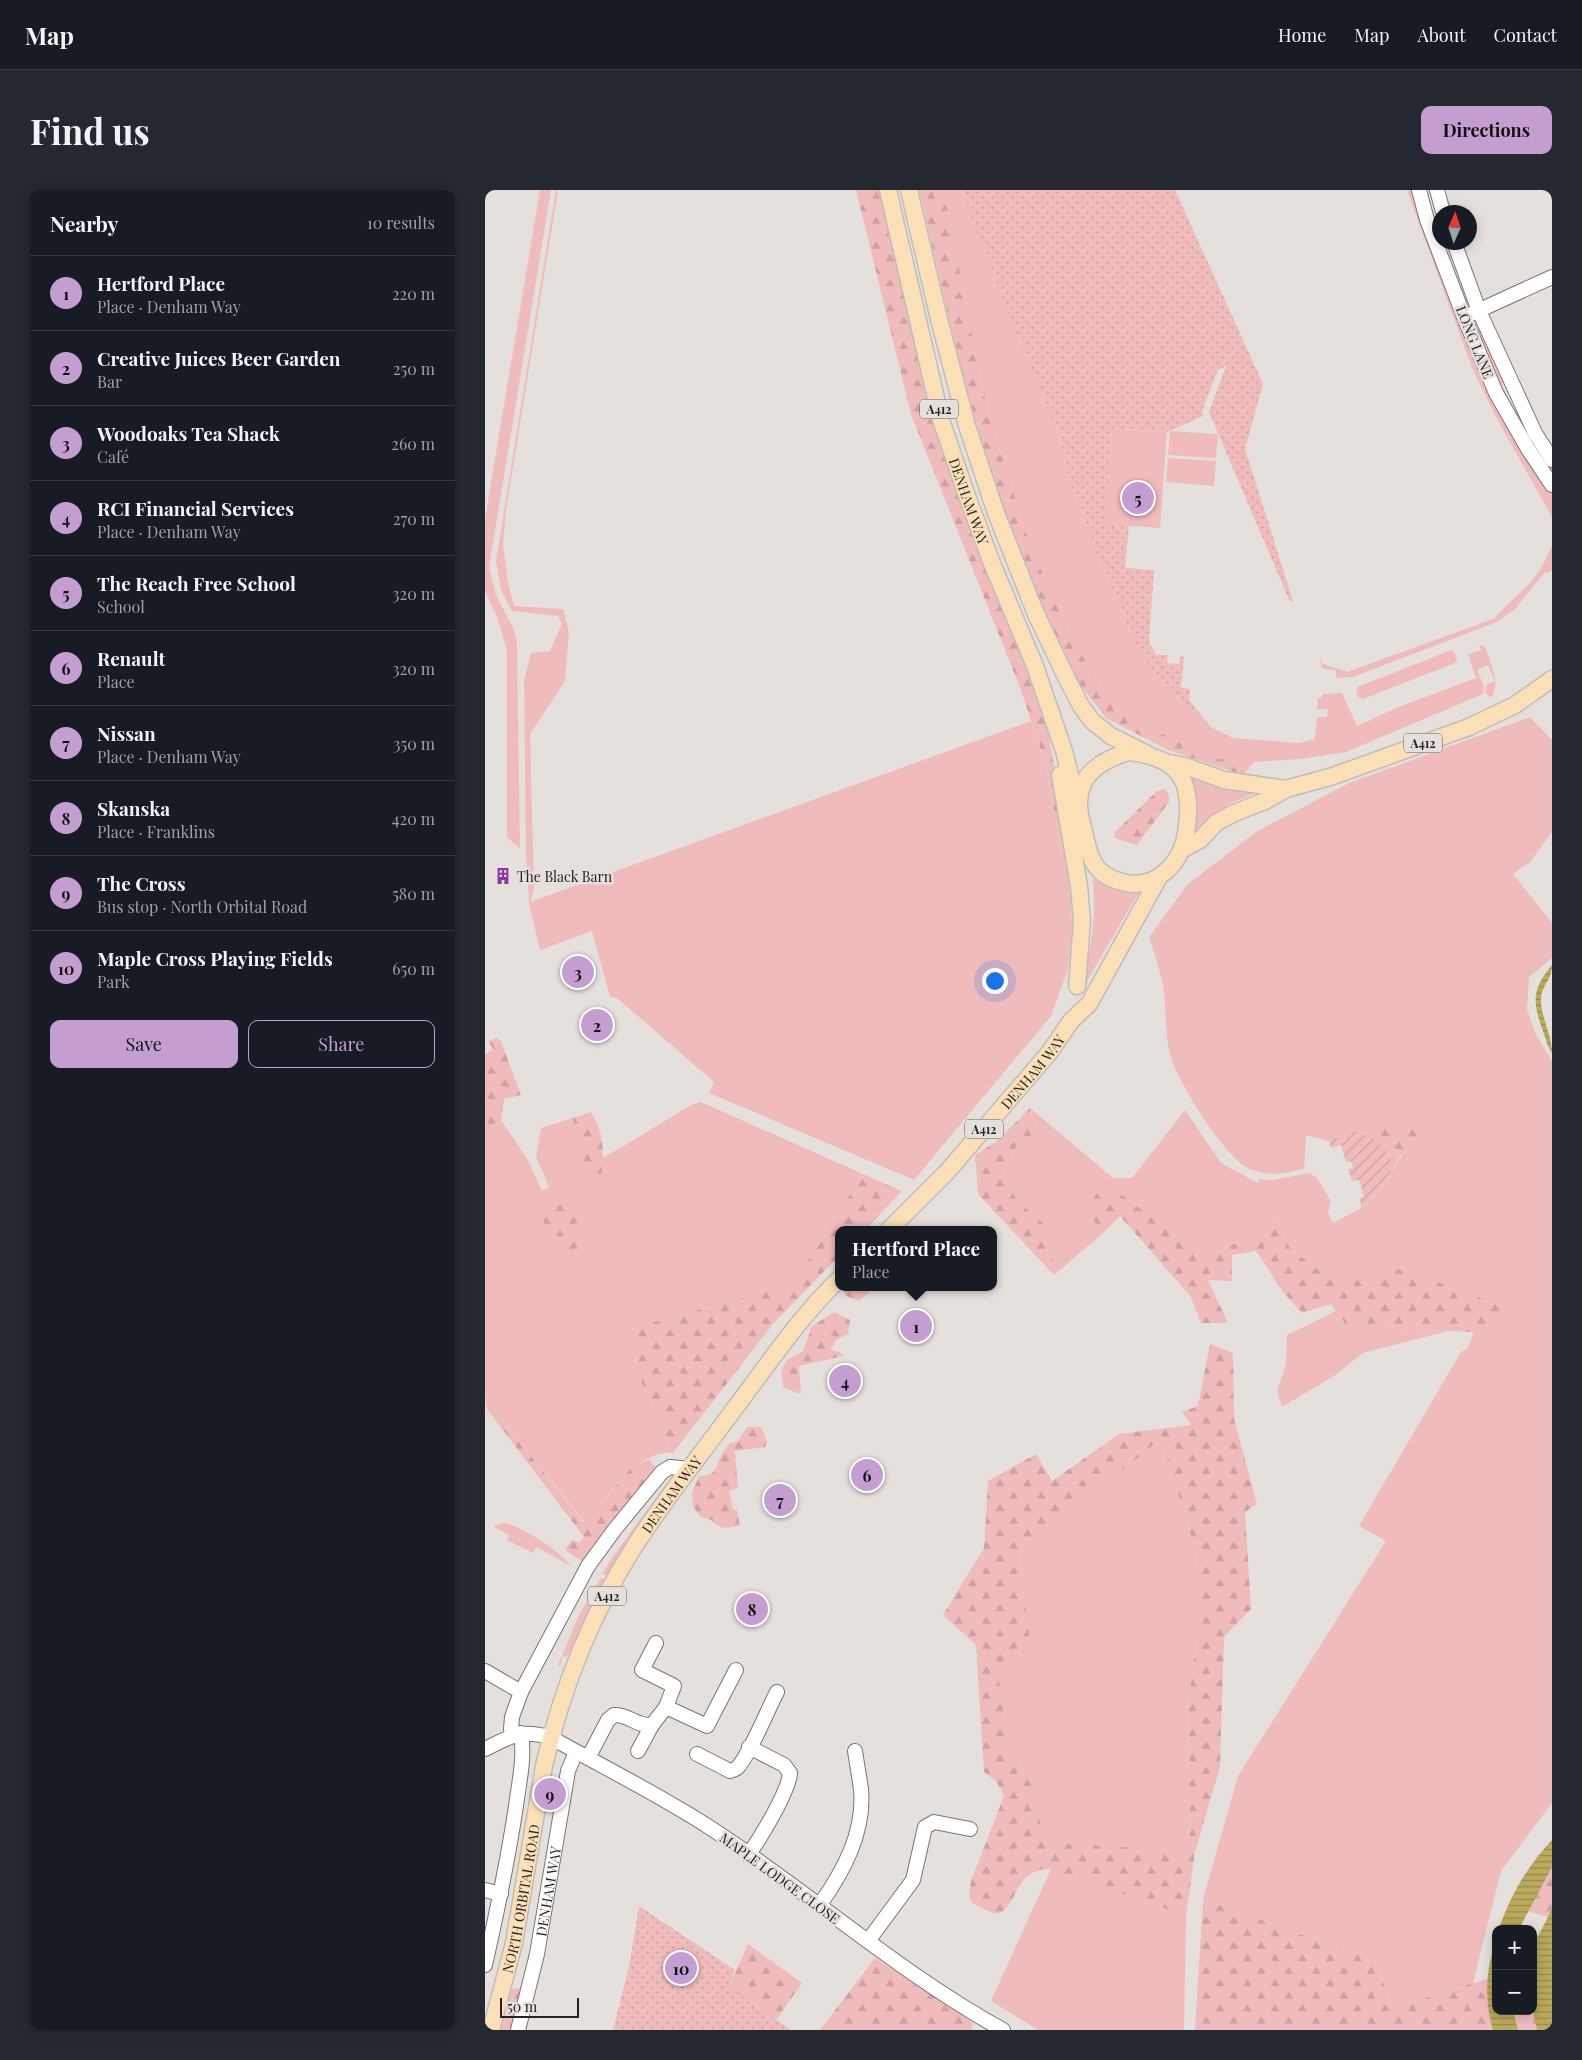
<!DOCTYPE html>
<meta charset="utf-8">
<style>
:root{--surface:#171b24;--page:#242831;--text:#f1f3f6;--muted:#9ea1a6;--line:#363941;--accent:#c49ed1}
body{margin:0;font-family:"Playfair Display",serif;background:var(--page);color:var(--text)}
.controls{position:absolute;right:15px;bottom:15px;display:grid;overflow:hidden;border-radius:10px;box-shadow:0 2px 12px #0003}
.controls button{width:45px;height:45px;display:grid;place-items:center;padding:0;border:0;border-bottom:1px solid var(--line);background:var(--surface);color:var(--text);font:25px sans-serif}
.compass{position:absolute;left:947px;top:15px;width:45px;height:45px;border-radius:50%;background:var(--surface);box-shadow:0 2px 12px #0003;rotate:3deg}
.scale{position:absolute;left:15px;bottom:12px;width:79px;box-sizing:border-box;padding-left:5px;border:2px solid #252321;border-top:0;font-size:14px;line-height:18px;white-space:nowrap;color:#252321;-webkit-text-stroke:4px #e6e0dd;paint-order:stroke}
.you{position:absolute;left:509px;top:790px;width:18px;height:18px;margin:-12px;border:4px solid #fff;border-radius:50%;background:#1a73e8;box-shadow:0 0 0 8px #1a73e833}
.badge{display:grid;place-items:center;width:32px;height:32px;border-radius:50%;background:var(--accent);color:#111;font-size:16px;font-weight:700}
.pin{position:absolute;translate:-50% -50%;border:2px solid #fff;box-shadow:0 1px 5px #0006}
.popup{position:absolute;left:350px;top:1036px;width:162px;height:65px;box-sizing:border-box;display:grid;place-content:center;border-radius:10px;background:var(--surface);filter:drop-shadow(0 1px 4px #0005);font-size:16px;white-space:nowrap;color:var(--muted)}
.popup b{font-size:19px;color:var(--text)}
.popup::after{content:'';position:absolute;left:50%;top:100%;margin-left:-10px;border:10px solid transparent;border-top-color:var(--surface)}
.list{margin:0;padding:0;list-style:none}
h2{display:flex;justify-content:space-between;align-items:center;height:65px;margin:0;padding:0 20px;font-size:21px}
h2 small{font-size:16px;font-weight:400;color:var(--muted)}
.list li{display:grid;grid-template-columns:32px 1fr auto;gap:15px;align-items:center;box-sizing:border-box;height:75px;padding:0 20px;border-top:1px solid var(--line)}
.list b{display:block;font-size:19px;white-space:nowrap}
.list p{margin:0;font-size:16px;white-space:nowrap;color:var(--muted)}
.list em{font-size:16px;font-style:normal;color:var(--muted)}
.actions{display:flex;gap:10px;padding:15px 20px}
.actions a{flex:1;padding:11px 0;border:1px solid var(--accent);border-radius:10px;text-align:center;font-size:18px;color:var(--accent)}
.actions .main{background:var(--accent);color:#111}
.map{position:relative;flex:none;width:1067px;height:1840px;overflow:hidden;border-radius:10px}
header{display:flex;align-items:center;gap:30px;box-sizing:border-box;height:70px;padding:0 25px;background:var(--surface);border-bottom:1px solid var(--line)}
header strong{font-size:24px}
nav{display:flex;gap:28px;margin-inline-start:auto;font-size:18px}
.intro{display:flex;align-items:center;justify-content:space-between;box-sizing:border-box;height:120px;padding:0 30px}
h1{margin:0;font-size:35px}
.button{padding:12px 22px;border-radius:10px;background:var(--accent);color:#111;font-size:18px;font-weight:700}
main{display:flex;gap:30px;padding:0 30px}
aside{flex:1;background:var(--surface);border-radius:10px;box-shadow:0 2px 12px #0003}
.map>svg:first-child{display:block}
.grass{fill:#f0bbbc}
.forest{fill:url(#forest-firs);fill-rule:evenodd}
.park{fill:url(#park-dots)}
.garden{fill:url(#garden-furrows)}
.water{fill:url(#water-rules)}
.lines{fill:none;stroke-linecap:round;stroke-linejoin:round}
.minor-casing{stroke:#7a7572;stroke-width:16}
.major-casing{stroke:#bebdbc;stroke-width:19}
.minor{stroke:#fff;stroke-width:14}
.major{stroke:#fbe0b7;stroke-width:16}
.labels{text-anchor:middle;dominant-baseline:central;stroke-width:5;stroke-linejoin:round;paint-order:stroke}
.shield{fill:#e6e0dd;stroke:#5f5c59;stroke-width:1}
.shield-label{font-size:12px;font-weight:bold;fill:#252321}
.street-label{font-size:14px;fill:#252321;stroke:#e6e0dd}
.poi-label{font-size:14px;fill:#252321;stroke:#e6e0dd;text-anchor:start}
</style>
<header>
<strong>Map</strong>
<nav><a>Home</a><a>Map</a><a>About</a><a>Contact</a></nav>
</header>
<div class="intro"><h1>Find us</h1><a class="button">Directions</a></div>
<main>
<aside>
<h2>Nearby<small>10 results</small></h2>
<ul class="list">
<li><span class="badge">1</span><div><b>Hertford Place</b><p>Place · Denham Way</p></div><em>220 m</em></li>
<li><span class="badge">2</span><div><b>Creative Juices Beer Garden</b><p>Bar</p></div><em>250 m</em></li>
<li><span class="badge">3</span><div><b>Woodoaks Tea Shack</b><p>Café</p></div><em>260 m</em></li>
<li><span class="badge">4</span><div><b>RCI Financial Services</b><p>Place · Denham Way</p></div><em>270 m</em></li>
<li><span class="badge">5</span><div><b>The Reach Free School</b><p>School</p></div><em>320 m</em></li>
<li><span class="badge">6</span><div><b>Renault</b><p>Place</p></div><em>320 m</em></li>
<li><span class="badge">7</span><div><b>Nissan</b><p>Place · Denham Way</p></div><em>350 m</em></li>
<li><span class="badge">8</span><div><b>Skanska</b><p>Place · Franklins</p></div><em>420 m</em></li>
<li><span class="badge">9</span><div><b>The Cross</b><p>Bus stop · North Orbital Road</p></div><em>580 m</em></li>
<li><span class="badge">10</span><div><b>Maple Cross Playing Fields</b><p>Park</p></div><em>650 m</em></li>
</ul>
<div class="actions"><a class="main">Save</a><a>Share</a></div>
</aside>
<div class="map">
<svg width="1067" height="1840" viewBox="0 0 1067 1840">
<defs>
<pattern id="forest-firs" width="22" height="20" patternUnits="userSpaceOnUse" patternTransform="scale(1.25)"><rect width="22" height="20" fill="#f0bbbc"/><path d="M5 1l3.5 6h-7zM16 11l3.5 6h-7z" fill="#cea0a1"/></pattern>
<pattern id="park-dots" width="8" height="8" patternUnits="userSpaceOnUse" patternTransform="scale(1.25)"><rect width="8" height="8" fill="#f0bbbc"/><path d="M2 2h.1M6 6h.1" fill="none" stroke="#cea0a1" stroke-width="1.8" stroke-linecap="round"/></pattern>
<pattern id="garden-furrows" width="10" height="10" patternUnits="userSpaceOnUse" patternTransform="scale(1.25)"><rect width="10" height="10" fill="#f0bbbc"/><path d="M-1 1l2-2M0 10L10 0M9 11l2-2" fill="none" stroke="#cea0a1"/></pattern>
<pattern id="water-rules" width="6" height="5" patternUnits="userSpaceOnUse" patternTransform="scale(1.25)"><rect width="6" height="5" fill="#baaa5b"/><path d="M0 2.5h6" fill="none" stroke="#978a4b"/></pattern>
</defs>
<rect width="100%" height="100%" fill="#e6e0dd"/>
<path class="grass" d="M 55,0 L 66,0 L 4,377 L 11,405 L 29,440 L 32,453 L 35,659 L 22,647 L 22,461 L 13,430 L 0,401 L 0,329 Z
M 71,0 L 73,0 L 21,320 L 18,354 L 23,393 L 29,416 L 78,419 L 84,442 L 80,491 L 45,544 L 49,700 L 45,712 L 546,531 L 560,574 L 586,707 L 587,743 L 583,779 L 566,826 L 429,990 L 224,903 L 229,892 L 132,808 L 125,807 L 107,741 L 55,760 L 44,713 L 41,661 L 39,491 L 46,463 L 65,461 L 77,434 L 73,426 L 27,421 L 16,400 L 11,371 Z
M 459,0 L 477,0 L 573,241 L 582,283 L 604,343 L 651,455 L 667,480 L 706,524 L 712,520 L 726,537 L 748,548 L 814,553 L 830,549 L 832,527 L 842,527 L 843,519 L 832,519 L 833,508 L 836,508 L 838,504 L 857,503 L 872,536 L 911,518 L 991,488 L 983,464 L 996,460 L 994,456 L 996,455 L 1000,457 C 1005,473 1017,493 1006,508 L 1000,502 L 1001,495 L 1010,491 L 1003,475 L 992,480 L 999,496 L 998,504 L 861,562 L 816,569 L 769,572 L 733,570 L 670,541 L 630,518 L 590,454 L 546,358 L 511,247 L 496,193 Z
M 922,0 L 932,0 L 961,91 L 1067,300 L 1067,327 L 1013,231 L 987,178 Z
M 991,134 L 993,134 L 1019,190 L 1017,195 L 1030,221 L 1033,222 L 1051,256 L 1067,279 L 1067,290 L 1030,233 L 989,135 Z
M 627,238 L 682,242 L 675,338 L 620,334 Z
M 685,241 L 733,244 L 731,268 L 683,265 Z
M 683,268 L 731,271 L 729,296 L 681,292 Z
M 1067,355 L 1067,380 L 1064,383 L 1060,382 L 1030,419 L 1012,432 L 868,487 L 851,488 L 851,480 L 838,479 L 834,468 L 839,474 L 862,482 L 1008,429 L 1047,391 L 1059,373 Z
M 966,460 L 968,460 L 972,469 L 970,473 L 878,509 L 873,507 L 871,500 L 873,497 Z
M 1045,527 L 1067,550 L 1067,642 L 1046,671 L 1028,684 L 1067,733 L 1067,768 L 1044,787 L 1042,819 L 1050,843 L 1067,871 L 1067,1613 L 1016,1681 L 988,1793 L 908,1818 L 890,1771 L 718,1709 L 753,1586 L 901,1351 L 874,1336 L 976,1162 L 982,1159 L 989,1142 L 870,1088 L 846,1090 L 805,1058 L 790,1026 L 762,1049 L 719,1065 L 681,1039 L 626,996 L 601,1021 L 618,1043 L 569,1085 L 564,1039 L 532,1010 L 517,983 L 532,955 L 552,941 L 545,918 L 628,988 L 647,988 L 700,920 L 736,973 L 775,994 L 773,989 L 787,990 L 825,983 L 832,988 L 846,1011 L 843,1023 L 848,1033 C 857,1028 867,1023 876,1018 C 899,1003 909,976 924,955 L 910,938 L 880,944 L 869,940 L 844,951 L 821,945 L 819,979 C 799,983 787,987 767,980 C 742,972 696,896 687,871 C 679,846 682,820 678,795 C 675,779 669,763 664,747 L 703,694 L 771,642 L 864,593 Z
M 705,585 L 739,598 L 773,602 L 744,614 L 710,640 L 712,614 Z
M 608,689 L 634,700 L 654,702 L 591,810 C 606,770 611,732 608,689 Z
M 216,912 L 378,984 L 308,1094 L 153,1136 L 151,1180 L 188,1263 C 151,1259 121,1309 101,1334 L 0,1208 L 0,942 L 16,930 L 43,970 L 57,1001 L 64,997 L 51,967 L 56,938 L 88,928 L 98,979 L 142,954 L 206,915 Z
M 851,1121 L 861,1135 L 963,1141 L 878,1163 L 849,1186 L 797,1217 L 792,1201 L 801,1174 L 802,1145 Z
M 676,1249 L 711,1362 L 715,1428 L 703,1515 L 705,1661 L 557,1652 L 553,1607 L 524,1555 L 512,1477 L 545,1462 L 534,1364 Z
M 187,1286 L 188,1289 L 146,1348 L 122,1386 L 117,1384 L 129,1365 Z
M 21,1333 C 39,1338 75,1361 86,1376 L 51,1357 L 48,1363 L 22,1350 L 24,1345 L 9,1337 L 11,1335 Z
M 116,1388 L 121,1390 L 82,1467 L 78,1466 L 75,1476 L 73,1475 L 94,1425 Z
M 566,1679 L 701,1726 L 699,1840 L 553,1840 L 506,1811 Z"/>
<path class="forest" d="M 371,0 L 394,0 L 436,174 L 545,481 L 561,530 L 583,655 L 590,705 L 586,707 L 560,573 L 536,500 L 426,224 Z
M 434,0 L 459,0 L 496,193 L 511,247 L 546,358 L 590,454 L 630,518 L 670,541 L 733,569 L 769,572 L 758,585 L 683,560 L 621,528 L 592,491 L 557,420 L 513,308 L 475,176 Z
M 680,599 L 684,605 L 684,612 L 652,655 L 630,648 L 629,643 L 672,601 Z
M 11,848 L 16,851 L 36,905 L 19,909 L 16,930 L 0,942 L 0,864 L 8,859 L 3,851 Z
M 545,918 L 552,941 L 532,955 L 517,983 L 532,1010 L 565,1039 L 569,1085 L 493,1004 L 490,965 L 512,951 Z
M 106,922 C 121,945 119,968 115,993 L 97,979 L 88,928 Z
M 928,934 L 933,943 L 931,952 C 918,957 911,974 905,987 L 880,944 C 893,932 898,939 912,938 C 917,938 923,935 928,934 Z
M 378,984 L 417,1001 L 380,1040 L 354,1040 L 353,1067 L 288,1134 L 188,1263 L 151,1180 L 153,1136 L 308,1094 Z
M 626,996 L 681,1039 L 719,1065 L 762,1049 L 790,1026 L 805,1058 L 846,1090 L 870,1088 L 916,1079 L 1024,1118 L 1002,1143 L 861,1135 L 846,1114 L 817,1123 L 798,1102 L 771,1061 L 747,1065 L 747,1091 L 723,1090 L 743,1133 L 716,1133 L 706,1107 L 635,1026 L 618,1043 L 601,1021 L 612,1003 Z
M 80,1009 L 104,1055 L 80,1073 L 53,1022 L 61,1010 Z
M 358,1097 L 390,1097 L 374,1111 L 360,1105 Z
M 349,1122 L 365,1130 L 363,1144 L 351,1150 L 346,1160 L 355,1162 L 358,1166 L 314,1176 L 316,1204 L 299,1198 L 296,1182 L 302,1170 L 318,1161 L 327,1136 Z
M 725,1154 L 748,1163 L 749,1229 L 772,1314 L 760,1322 L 766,1419 L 739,1447 L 735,1577 L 710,1662 L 701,1726 L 565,1679 C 528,1678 531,1723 512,1723 C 504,1723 494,1716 487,1713 L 484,1705 L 486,1691 L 519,1606 L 511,1591 L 499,1582 L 491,1455 L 458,1425 L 499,1358 L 503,1291 L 551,1264 L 567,1291 L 634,1244 L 706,1235 L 697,1222 L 713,1216 ZM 676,1249 L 711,1362 L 715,1428 L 703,1515 L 705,1661 L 557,1652 L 553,1607 L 524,1555 L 512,1477 L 546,1462 L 534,1364 Z
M 0,1208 L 100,1334 L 145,1279 L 164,1269 L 171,1278 L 169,1284 L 98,1372 L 80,1360 L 87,1350 L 94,1353 L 99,1347 L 2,1219 Z
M 262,1237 L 276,1237 L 282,1251 L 280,1257 L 250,1261 L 253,1298 L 244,1301 L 248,1319 L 252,1320 L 255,1336 L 236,1338 L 226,1330 L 216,1327 L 208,1317 L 207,1303 L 214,1286 C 232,1286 229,1279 236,1266 C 238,1261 242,1257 245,1253 L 253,1251 Z
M 1067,1670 L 1067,1728 L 1042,1721 Z
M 718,1709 L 890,1771 L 908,1818 L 1011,1786 L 1011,1821 L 1048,1821 L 1062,1840 L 710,1840 Z
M 263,1754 L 317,1793 L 291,1830 L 244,1797 Z
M 390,1768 L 468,1818 L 488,1833 L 486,1840 L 335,1840 Z
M 37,1798 L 27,1840 L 15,1840 L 27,1799 Z"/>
<path class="park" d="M 477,0 L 690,0 L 778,194 L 760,259 L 808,411 L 805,412 L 724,222 L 741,176 L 733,180 L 717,221 L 718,226 L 682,242 L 627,238 L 620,334 L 644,335 L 640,378 L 669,380 L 664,452 L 671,465 L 683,465 L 682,473 L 694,474 L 695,466 L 699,467 L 696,498 L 705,499 L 704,510 L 712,520 L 707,525 L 667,480 L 651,455 L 604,343 L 582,283 L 573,241 L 521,118 Z
M 154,1716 L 250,1780 L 244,1797 L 306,1840 L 128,1840 L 144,1777 Z"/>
<path class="garden" d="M 869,940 C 921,959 914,988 876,1018 L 875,1008 L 879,1007 L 874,990 L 867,991 L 863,979 L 868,978 L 866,971 L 861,972 L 856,955 L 846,958 L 844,951 Z"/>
<path class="water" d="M 1067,775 C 1067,791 1055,796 1056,812 C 1057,830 1067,845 1067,863 C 1062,856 1061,849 1058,841 C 1047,812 1047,799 1067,775 Z
M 1067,1650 L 1067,1677 L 1034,1739 L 1014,1739 C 1025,1706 1043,1675 1067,1650 Z
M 1067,1719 L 1067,1840 L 1052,1840 L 1048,1821 L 1048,1756 Z
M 1011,1749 L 1011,1821 L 1028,1821 L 1033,1840 L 1008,1840 C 999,1810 1001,1779 1011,1749 Z"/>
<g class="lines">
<g class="minor-casing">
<g id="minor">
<path d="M 934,0 L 942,30 L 979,127 L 1011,203 L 1043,259 L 1067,295"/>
<path d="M 952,0 L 958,22"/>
<path d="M 969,52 L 994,121 L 1050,243 L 1067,270"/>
<path d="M 986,124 L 1067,87"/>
<path d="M 171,1453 L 157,1480 L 189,1496 L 181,1517"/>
<path d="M 0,1481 L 36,1502"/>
<path d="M 28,1545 L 26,1539 L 27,1527 L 36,1502 L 103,1376 L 130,1339 L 177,1282 L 185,1277 L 205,1279"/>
<path d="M 0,1559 C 27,1546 34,1539 65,1547 C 118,1577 173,1604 224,1637 C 324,1702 413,1782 518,1840"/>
<path d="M 153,1561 L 167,1535"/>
<path d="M 212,1564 L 245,1581 C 249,1580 249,1580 252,1578 C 264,1566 283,1519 292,1502"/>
<path d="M 103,1568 L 123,1530 L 129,1525 C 143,1524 153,1537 167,1535 L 181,1517 L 222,1536 L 251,1480"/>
<path d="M 263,1665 C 275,1649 304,1601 305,1583 L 299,1575 L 264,1557"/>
<path d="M 0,1700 L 16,1704"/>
<path d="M 334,1716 C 358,1682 380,1643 376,1599 C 374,1586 372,1573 370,1561"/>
<path d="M 383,1751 L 428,1690 L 440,1637 L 449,1632 L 485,1639"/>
<path d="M 0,1775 C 12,1722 23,1669 31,1616 C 34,1592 40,1568 36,1543"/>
<path id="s1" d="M 33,1840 L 52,1764 L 83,1581 L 91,1562"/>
</g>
</g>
<g class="major-casing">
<g id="major">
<path id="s2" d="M 403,0 L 456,230 L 481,303 L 506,371 L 550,476 L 579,561 L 593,616"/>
<path d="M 424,0 L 454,129 L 482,236 L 511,323 L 551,424 L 581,487 L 596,516 L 607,531 L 626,546 L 662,564"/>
<path d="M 644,562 C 697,568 709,593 701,643 C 696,674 670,701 637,692 C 629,690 620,686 614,680 C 604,669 602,654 599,641 C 597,633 594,623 594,615 C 593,584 618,569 644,562 Z"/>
<path d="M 684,573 L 700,576 L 739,590 L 801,599"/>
<path d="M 575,585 L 594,696 L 597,731 L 592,796"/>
<path d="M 696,660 L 715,650 L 731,633 L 749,623 L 780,611 L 801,599 L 848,586 L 984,537 L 1030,515 L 1067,489"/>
<path id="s3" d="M 404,1040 L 461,983 L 564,863 L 586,831 L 604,814 L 673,689"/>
<path id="s4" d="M 6,1840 L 29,1753 L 59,1576 C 77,1499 107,1423 149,1357 C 179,1310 214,1267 247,1222 C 281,1177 313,1129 354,1089"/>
</g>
</g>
<use href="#minor" class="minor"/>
<use href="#major" class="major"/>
</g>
<defs>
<g id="building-bare" transform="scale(1.35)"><path d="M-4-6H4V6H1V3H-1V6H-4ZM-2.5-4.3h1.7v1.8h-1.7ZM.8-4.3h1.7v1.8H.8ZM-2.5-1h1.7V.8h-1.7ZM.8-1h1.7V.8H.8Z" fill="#8c37a4" stroke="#e6e0dd" stroke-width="2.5" paint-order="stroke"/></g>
</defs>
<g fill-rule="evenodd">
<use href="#building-bare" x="18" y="686"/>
</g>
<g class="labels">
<g class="shield">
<rect x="435" y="209.5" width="38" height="19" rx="4"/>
<rect x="919" y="543.5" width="38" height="19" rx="4"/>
<rect x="480" y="929.5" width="38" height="19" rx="4"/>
<rect x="103" y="1396.5" width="38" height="19" rx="4"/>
</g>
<g class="shield-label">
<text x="454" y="219">A412</text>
<text x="938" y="553">A412</text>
<text x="499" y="939">A412</text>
<text x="122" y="1406">A412</text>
</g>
<g class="street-label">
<text transform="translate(990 152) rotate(68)">LONG LANE</text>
<text stroke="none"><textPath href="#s2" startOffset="322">DENHAM WAY</textPath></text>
<text stroke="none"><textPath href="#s3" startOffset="214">DENHAM WAY</textPath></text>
<text stroke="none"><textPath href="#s4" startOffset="572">DENHAM WAY</textPath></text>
<text transform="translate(295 1688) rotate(36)">MAPLE LODGE CLOSE</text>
<text stroke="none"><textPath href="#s1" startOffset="142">DENHAM WAY</textPath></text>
<text stroke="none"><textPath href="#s4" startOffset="135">NORTH ORBITAL ROAD</textPath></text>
</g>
<g class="poi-label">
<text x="32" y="686">The Black Barn</text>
</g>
</g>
</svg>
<div class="controls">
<button>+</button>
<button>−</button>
</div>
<svg class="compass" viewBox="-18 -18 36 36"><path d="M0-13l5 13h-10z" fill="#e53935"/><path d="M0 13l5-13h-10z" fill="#9ea1a6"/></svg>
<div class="scale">50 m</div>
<div class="you"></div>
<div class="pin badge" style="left:431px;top:1136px">1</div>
<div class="popup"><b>Hertford Place</b>Place</div>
<div class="pin badge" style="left:112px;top:835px">2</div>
<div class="pin badge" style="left:93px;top:782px">3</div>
<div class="pin badge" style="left:360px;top:1191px">4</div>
<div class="pin badge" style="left:653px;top:308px">5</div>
<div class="pin badge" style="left:382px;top:1285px">6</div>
<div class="pin badge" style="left:295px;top:1310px">7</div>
<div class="pin badge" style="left:267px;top:1419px">8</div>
<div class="pin badge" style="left:65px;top:1604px">9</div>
<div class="pin badge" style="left:196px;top:1778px">10</div>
</div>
</main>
